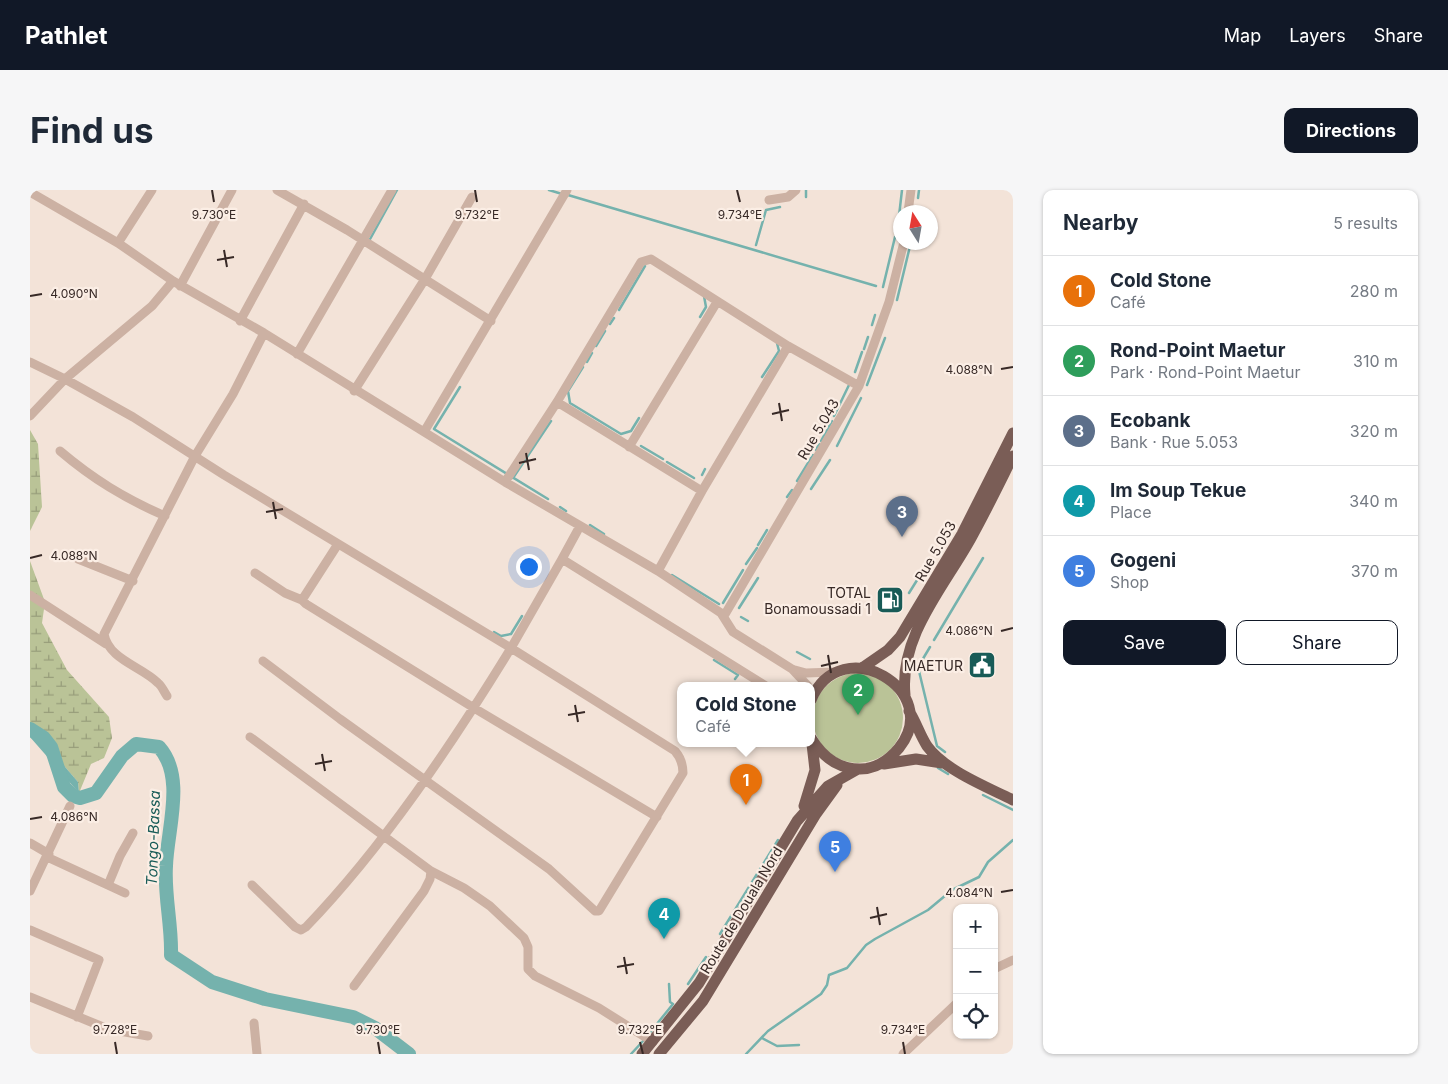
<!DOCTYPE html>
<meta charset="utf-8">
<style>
:root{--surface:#fff;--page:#f6f6f7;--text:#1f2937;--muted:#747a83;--line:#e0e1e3;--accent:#111827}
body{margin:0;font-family:Inter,sans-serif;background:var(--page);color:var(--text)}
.controls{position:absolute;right:15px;bottom:15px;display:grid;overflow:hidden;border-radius:10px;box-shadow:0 1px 4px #0004}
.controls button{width:45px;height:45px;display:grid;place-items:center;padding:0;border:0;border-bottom:1px solid var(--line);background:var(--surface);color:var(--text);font:25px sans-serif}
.compass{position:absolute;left:863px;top:15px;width:45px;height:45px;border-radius:50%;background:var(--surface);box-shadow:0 1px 4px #0004;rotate:349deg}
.you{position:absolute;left:498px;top:376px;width:18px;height:18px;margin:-12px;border:4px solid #fff;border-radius:50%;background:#1a73e8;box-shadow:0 0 0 8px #1a73e833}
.badge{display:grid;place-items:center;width:32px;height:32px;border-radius:50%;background:var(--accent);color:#fff;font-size:16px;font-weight:700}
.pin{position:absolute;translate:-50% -41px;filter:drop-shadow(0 1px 2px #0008)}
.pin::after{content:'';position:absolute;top:26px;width:18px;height:15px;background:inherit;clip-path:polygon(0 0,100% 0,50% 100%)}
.popup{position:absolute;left:647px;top:492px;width:138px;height:65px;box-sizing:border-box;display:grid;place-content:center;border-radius:10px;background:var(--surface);filter:drop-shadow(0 1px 4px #0005);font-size:16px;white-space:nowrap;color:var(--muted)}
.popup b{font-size:19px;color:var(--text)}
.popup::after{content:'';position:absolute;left:50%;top:100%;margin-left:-10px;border:10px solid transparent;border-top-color:var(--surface)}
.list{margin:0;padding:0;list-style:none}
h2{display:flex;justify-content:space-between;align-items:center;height:65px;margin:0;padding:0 20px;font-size:21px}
h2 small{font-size:16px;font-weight:400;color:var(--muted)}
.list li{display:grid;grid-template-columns:32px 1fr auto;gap:15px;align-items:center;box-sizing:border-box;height:70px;padding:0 20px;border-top:1px solid var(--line)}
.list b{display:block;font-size:19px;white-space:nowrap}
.list p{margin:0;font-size:16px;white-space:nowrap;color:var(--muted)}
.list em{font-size:16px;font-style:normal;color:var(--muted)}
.actions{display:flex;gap:10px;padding:15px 20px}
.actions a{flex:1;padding:11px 0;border:1px solid var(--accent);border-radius:10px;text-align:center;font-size:18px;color:var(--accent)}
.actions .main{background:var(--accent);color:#fff}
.icon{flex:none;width:28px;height:28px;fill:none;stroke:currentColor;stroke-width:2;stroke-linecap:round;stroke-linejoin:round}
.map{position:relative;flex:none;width:983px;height:864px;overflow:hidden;border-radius:10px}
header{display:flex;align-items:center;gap:30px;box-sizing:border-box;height:70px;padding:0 25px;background:var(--accent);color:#fff}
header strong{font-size:24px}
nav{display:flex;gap:28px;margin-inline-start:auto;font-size:18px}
.intro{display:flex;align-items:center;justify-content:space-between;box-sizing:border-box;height:120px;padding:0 30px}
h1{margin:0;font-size:35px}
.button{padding:12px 22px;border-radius:10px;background:var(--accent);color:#fff;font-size:18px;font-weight:700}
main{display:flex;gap:30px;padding:0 30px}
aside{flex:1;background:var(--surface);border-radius:10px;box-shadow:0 1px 4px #0004}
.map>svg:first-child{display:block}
.wetland{fill:url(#wetland-marsh)}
.park{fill:#bac397}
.water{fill:#75b2ad}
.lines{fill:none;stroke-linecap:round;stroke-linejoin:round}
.stream{stroke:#75b2ad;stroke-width:2.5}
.river{stroke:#75b2ad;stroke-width:14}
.minor{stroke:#ccb1a3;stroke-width:9}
.major{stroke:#7a5d56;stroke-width:11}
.ticks{fill:none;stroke:#372926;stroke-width:2}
.labels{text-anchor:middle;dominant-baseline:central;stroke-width:4.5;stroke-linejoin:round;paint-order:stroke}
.street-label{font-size:14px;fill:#372926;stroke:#fbeee5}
.poi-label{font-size:14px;fill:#372926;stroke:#fbeee5;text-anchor:end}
.water-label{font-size:15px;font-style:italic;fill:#185b57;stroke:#fbeee5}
.ticks-label{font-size:12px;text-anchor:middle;fill:#372926;stroke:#fbeee5;stroke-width:4.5;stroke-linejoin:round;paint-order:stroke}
</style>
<header>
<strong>Pathlet</strong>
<nav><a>Map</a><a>Layers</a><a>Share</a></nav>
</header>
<div class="intro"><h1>Find us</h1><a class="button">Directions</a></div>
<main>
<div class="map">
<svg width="983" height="864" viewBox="0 0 983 864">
<defs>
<pattern id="wetland-marsh" width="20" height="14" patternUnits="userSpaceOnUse" patternTransform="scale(1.25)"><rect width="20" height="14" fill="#bac397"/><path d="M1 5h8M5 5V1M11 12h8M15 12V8" fill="none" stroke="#989e7b"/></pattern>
</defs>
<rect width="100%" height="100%" fill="#f3e3d8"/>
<path class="wetland" d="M 0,240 L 8,254 L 12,317 L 0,341 Z
M 0,371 L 15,412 L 12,433 L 37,480 L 79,527 L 82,548 L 74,568 L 61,574 L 49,603 L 48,592 L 0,536 Z"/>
<path class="park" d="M783 528a45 45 0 1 1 90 0a45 45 0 1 1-90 0Z"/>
<path class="water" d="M 0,536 L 48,592 L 49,603 L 0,547 Z"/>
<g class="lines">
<path class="stream" d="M 519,0 L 532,4
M 538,5 L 846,96
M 776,7 L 776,0
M 888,8 L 889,0
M 869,26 L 872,0
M 339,51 L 367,0
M 726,55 L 736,20 L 750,17
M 853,97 L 865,47
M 867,110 L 881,52
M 589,120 L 615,76
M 670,127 L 676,117 L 674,106
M 580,134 L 584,128
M 842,135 L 845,125
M 566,156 L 575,141
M 834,159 L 838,147
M 557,172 L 562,163
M 553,177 L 538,201 L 540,213 L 591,244 L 601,241 L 609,228
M 825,182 L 832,162
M 732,187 L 749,161 L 747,153
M 837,195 L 855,148
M 430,197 L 404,239 L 518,309
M 804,226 L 819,195
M 791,251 L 802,231
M 611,256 L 633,269
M 807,256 L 831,208
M 786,260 L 789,254
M 637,272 L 664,288
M 672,285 L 675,279
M 483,288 L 521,231
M 767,291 L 783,265
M 781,299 L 800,270
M 757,307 L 762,300
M 530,317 L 536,321
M 560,335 L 574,344
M 728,355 L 737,340
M 716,374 L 727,358
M 642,385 L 689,414
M 879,403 L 894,379
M 693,413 L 713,380
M 709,418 L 728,388
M 711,427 L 718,431
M 464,442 L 471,446 L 481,444 L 492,426
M 904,450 L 953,368
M 900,457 L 888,477 L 907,556 L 915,562
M 767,462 L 780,469
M 684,470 L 708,485 L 705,489
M 908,578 L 918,584
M 953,605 L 983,620
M 690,744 L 748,650
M 658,794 L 676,767
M 618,845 L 643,814 L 640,812 L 639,794
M 732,848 L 747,856 L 769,855
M 370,864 L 373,861
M 601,864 L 614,850
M 716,864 L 738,841 L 791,804 L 797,795 L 799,785 L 817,778 L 836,755 L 845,749 L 898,720 L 922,700 L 949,687 L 958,672 L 983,650"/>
<path class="river" d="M 0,539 L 14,548 L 21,557 L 34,597 L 43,606 L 50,608 L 66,603 L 92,566 L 106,554 L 129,557 C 156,587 137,640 136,676 C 134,705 142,735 141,765 L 182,792 L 235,809 L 323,827 L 345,838 L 379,864"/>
<path class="minor" d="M 247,0 L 317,40 L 461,131
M 0,2 L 88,53 L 143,91 L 234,143 L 475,292 L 628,381 L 691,423 L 703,442 L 762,479 L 778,496
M 739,10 L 758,7 L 766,0
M 878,22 L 881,0
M 88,53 L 122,0
M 150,96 L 202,0
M 210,131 L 274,14
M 267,164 L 362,0
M 0,172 L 35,189 L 122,116 L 143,91
M 324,201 L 395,89 L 442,7
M 527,212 L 672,301
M 0,226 L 35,189 L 103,227 L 194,285 L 481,458 L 532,369 L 736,496
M 394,242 L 537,0
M 599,257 L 687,112
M 30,261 C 63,289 94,308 135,326
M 475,292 L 527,212 L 611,72 L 621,69 L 758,156 L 829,196
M 308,354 L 272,410 L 276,414 L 444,518 L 627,627
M 48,369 L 103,391
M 532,369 L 550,336
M 628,381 L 672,301 L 758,156
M 225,383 L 255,403 L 272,410
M 0,405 L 76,454
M 694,426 L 829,196 L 859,112 L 874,52
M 765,480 L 776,483 L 806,482
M 137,506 C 134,502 132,496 128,493 C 111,476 79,470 74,444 L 165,266 L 203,204 L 234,143
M 220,547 L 401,681 L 400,689 L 394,701 L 324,796
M 0,653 L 19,664
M 17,667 L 95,703
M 401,681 L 434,698 L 460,716 L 494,748 L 498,757 L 498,779 L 505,786 L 569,818 L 623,852
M 78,695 L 90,666 L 103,643
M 222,695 L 265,737 L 271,740 L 276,737 C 354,656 422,554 481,458 L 645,561 C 651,568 653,574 653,583 L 569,721 L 565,721 L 519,679 L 310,529 L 233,471
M 0,701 L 40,616
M 0,740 L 69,770 L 47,827
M 964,779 L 983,770
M 0,807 L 78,839 L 118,846
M 224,833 L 227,864
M 873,864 L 927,813"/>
<path class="major" d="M 832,478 L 858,460 L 870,447 L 932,344 L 983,243
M 875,505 C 869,446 914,397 941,348 C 956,321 969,294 983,266
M 781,510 C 811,439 915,501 869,558 C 859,570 846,579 830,579 C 807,579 792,566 781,548
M 879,521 C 886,532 890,545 897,556 C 914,580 957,597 983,610
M 854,574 L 886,569 L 912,573
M 774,616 L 785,580 L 782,554
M 612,864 L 669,793 L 767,631 L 798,596 L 828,579
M 629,864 L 673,811 L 786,624 L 807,595"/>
</g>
<path class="ticks" d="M 182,0 L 184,12M 445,0 L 447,12M 707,0 L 710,12M 194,60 L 197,77M 187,70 L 204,67M 0,106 L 12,104M 971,179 L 983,177M 749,213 L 752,231M 742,224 L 759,220M 496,263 L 499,280M 489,273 L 506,269M 243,312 L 246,329M 236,322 L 253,319M 0,368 L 12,365M 971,441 L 983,438M 798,465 L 801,483M 791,476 L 808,472M 545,515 L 548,532M 538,525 L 555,522M 292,564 L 295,581M 285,574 L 302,571M 0,629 L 12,627M 971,702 L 983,700M 847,717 L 850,735M 840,728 L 857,724M 594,767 L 597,784M 587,777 L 604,774M 85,852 L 87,864M 348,852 L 350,864M 610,852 L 613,864M 873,852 L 875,864"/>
<defs>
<g id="fuel-square" transform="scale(1.4375)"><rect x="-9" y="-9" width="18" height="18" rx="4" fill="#185b57" stroke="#fbeee5"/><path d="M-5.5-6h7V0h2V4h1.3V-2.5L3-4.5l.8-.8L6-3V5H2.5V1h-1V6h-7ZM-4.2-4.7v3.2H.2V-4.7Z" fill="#fff"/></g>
<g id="civic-square" transform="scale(1.4375)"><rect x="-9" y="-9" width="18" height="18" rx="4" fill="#185b57" stroke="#fbeee5"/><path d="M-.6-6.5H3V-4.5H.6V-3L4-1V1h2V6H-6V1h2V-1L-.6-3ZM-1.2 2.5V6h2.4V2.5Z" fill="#fff"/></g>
</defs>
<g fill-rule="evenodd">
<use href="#fuel-square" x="860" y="410"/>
<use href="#civic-square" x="952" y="475"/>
</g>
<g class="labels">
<g class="street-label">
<text transform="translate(788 239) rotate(-60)">Rue 5.043</text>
<text transform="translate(905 361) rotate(-60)">Rue 5.053</text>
<text transform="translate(711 720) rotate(-59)">Route de Douala Nord</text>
</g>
<g class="poi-label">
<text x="841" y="402">TOTAL<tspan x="841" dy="16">Bonamoussadi 1</tspan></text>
<text x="933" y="475">MAETUR</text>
</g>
<g class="water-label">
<text transform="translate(123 648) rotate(-88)">Tongo-Bassa</text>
</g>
</g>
<g class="ticks-label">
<text x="184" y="29">9.730°E</text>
<text x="447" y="29">9.732°E</text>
<text x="710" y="29">9.734°E</text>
<text x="44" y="108">4.090°N</text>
<text x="939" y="184">4.088°N</text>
<text x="44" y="370">4.088°N</text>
<text x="939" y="445">4.086°N</text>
<text x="44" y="631">4.086°N</text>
<text x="939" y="707">4.084°N</text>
<text x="85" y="844">9.728°E</text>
<text x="348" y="844">9.730°E</text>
<text x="610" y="844">9.732°E</text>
<text x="873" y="844">9.734°E</text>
</g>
</svg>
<div class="controls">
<button>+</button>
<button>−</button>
<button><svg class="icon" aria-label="locate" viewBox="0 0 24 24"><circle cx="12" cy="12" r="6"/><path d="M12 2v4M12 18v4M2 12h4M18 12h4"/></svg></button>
</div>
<svg class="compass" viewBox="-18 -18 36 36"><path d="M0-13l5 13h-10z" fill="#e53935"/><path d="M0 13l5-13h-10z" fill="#747a83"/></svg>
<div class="you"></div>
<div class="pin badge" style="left:716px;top:615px;background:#e8710a">1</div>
<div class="popup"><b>Cold Stone</b>Café</div>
<div class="pin badge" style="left:828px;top:525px;background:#2e9e5b">2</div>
<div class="pin badge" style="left:872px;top:347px;background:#5c6f8a">3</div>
<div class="pin badge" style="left:634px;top:749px;background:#0f9aa8">4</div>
<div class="pin badge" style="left:805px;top:682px;background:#3f7fe0">5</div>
</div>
<aside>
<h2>Nearby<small>5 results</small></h2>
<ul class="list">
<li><span class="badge" style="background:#e8710a">1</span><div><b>Cold Stone</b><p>Café</p></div><em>280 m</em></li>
<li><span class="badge" style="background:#2e9e5b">2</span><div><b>Rond-Point Maetur</b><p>Park · Rond-Point Maetur</p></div><em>310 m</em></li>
<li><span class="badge" style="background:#5c6f8a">3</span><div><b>Ecobank</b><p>Bank · Rue 5.053</p></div><em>320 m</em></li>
<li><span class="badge" style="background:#0f9aa8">4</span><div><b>Im Soup Tekue</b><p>Place</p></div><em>340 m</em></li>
<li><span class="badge" style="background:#3f7fe0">5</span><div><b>Gogeni</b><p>Shop</p></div><em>370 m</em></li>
</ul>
<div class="actions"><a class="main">Save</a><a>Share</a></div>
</aside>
</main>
